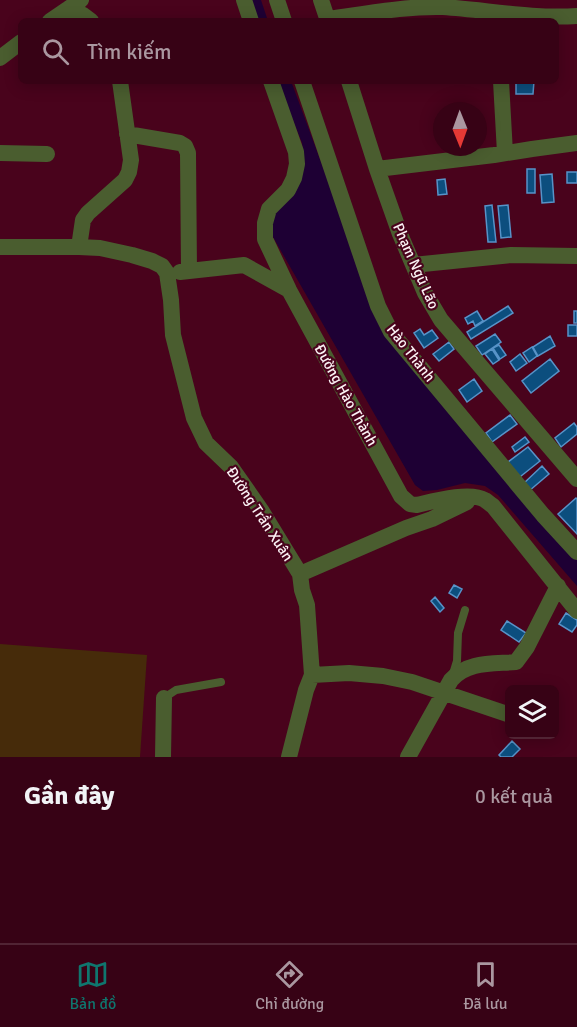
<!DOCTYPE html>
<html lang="vi">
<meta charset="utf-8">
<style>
:root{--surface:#370215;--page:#3e0c1e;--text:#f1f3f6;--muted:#aa97a0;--line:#512434;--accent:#0f766e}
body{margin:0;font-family:Signika,sans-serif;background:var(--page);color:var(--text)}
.controls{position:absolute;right:18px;bottom:18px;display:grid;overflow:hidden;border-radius:9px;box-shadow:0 3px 15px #0003}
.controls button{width:54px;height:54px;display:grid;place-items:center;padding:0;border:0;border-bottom:2px solid var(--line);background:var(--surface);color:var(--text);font:30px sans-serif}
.compass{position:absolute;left:433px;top:102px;width:54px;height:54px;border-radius:50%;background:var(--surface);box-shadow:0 3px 15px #0003;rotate:179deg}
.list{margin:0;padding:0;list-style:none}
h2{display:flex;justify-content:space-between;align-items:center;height:78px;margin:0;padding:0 24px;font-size:26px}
h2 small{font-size:20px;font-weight:400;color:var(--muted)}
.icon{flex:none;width:33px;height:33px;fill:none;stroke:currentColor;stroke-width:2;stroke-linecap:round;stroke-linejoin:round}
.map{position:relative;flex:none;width:577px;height:757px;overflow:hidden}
.search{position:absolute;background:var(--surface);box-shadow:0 3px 15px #0003;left:18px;right:18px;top:18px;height:66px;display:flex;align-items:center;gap:15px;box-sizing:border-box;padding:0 21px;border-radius:9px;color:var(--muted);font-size:22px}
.sheet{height:186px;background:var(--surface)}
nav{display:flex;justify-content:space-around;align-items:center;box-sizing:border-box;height:84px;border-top:2px solid var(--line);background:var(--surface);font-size:16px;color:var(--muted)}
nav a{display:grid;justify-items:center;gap:3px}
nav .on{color:var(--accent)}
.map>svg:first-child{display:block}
.green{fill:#462b0a}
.water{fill:#1e0034}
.building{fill:#0c4e7e;stroke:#5793c8;stroke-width:1.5}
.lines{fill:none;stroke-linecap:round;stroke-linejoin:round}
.service{stroke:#4a5d2f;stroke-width:8}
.minor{stroke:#4a5d2f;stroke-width:16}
.labels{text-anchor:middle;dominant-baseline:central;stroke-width:4.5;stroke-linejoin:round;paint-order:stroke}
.street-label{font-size:15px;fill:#fbf2f4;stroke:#49031c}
</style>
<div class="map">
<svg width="577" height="757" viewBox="0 0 577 757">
<rect width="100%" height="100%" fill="#49031c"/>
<path class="green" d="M 0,644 L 147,655 L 140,757 L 0,757 Z"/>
<path class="water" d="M 244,0 L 261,0 L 268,21 L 252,21 Z
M 277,81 L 291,81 L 374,305 L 577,558 L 577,586 L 498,495 L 485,486 L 465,483 L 437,490 L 423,491 L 415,485 L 273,237 L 272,208 L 304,164 L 302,143 Z"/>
<path class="building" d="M 516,81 L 534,81 L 533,94 L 516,94 Z
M 527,169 L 535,169 L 535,193 L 527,193 Z
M 567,172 L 577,172 L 577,183 L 567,183 Z
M 552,174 L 554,202 L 542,203 L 540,175 Z
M 445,179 L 447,194 L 438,195 L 437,180 Z
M 492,205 L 496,242 L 488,242 L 485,206 Z
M 508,205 L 511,237 L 501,238 L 498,206 Z
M 508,306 L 513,313 L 471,339 L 467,332 Z
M 477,311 L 483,321 L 475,326 L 473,321 L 468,324 L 465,318 Z
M 574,311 L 577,311 L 577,323 L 574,323 Z
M 568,325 L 577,325 L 577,336 L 568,336 Z
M 420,329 L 424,335 L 432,330 L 438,338 L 424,348 L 414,333 Z
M 495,334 L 501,342 L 482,355 L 476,346 Z
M 550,336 L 555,346 L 538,356 L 533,347 Z
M 449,342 L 454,349 L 439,361 L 433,354 Z
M 499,345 L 506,355 L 500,359 L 493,348 Z
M 532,347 L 537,356 L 529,362 L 523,353 Z
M 492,349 L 499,360 L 493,364 L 485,354 Z
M 520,354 L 527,363 L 516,371 L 510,362 Z
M 550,359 L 559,371 L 531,393 L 522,381 Z
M 474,379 L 482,391 L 467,402 L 459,390 Z
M 510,415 L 517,424 L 492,442 L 486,433 Z
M 574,423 L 577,427 L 577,434 L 561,447 L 555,438 Z
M 525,437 L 529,442 L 515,452 L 512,447 Z
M 528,447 L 540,461 L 516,480 L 504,465 Z
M 542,466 L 549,474 L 529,491 L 523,484 Z
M 576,498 L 577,499 L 577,534 L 558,514 Z
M 454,585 L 462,589 L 457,598 L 449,593 Z
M 435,597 L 444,608 L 440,612 L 431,601 Z
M 566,613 L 577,620 L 577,625 L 572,632 L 559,624 Z
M 507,621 L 526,633 L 519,642 L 501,630 Z
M 512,741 L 520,749 L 512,757 L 501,757 L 499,755 Z"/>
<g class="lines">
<path class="service" d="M 453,674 L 457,661 L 458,633 L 465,610
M 164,698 L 176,690 L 221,682"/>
<path class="minor" d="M 244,0 L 251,21
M 277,0 L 284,21
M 321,0 L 328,21
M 69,8 L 83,15 L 91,21
M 327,19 C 365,14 405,6 443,7 C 488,10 531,19 577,16
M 50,21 L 81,0
M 0,58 L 21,42
M 271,81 L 296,152 L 297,164 L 294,178 L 288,190 L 269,209 L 265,223 L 265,239 L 289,290 L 401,496 L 410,504 L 417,505 C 434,501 470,491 485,500 C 488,502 490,504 493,506 L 577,611
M 302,81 L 378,306 L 391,332 L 543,515 L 577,552
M 349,81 L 377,169 L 400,234 L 425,293 L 441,320 L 577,479
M 501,81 L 505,153
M 127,134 L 180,143 L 185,146 L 188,153 L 189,271
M 0,153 L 47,154
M 377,169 L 494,155 L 532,149 L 577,143
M 0,247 L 79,247 L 100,248 L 132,255 L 152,261 L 162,266 L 167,273 L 171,300 L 173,335 L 194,418 L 206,443 L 231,467 L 261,510 L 300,574 L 302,590 L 307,605 L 312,675 L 306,690 L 289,757
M 79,247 L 83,220 L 88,213 L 125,180 L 129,172 L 131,160 L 120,81
M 413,265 L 511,255 L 577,256
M 180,272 L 244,265 L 289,290
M 300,574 L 406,528 L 432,519 L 467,502
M 312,675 L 349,673 L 383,676 L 412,682 L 510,715
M 163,757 L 164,698
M 408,757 L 451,680 C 467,661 493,664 516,662 L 527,647 L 558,586"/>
</g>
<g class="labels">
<g class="street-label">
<text transform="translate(416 266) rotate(66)">Phạm Ngũ Lão</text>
<text transform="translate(411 353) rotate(52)">Hào Thành</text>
<text transform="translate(346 395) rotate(61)">Đường Hào Thành</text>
<text transform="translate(260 514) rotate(57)">Đường Trần Xuân</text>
</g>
</g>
</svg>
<div class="controls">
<button><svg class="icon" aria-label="layers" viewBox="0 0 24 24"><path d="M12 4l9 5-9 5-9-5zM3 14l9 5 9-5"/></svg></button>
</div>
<svg class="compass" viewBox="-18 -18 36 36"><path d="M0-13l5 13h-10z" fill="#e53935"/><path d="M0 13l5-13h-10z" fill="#aa97a0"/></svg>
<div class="search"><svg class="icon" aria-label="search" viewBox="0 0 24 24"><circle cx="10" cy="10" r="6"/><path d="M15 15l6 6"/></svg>Tìm kiếm</div>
</div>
<section class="sheet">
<h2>Gần đây<small>0 kết quả</small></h2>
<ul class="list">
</ul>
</section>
<nav>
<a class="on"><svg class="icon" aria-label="map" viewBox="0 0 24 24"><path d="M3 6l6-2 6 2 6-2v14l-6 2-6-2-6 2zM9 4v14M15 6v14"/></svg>Bản đồ</a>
<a><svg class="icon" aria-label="directions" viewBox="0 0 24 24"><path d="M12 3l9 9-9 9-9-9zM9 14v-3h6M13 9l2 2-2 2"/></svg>Chỉ đường</a>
<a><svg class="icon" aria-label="saved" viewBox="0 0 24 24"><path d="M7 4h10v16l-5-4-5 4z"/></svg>Đã lưu</a>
</nav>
